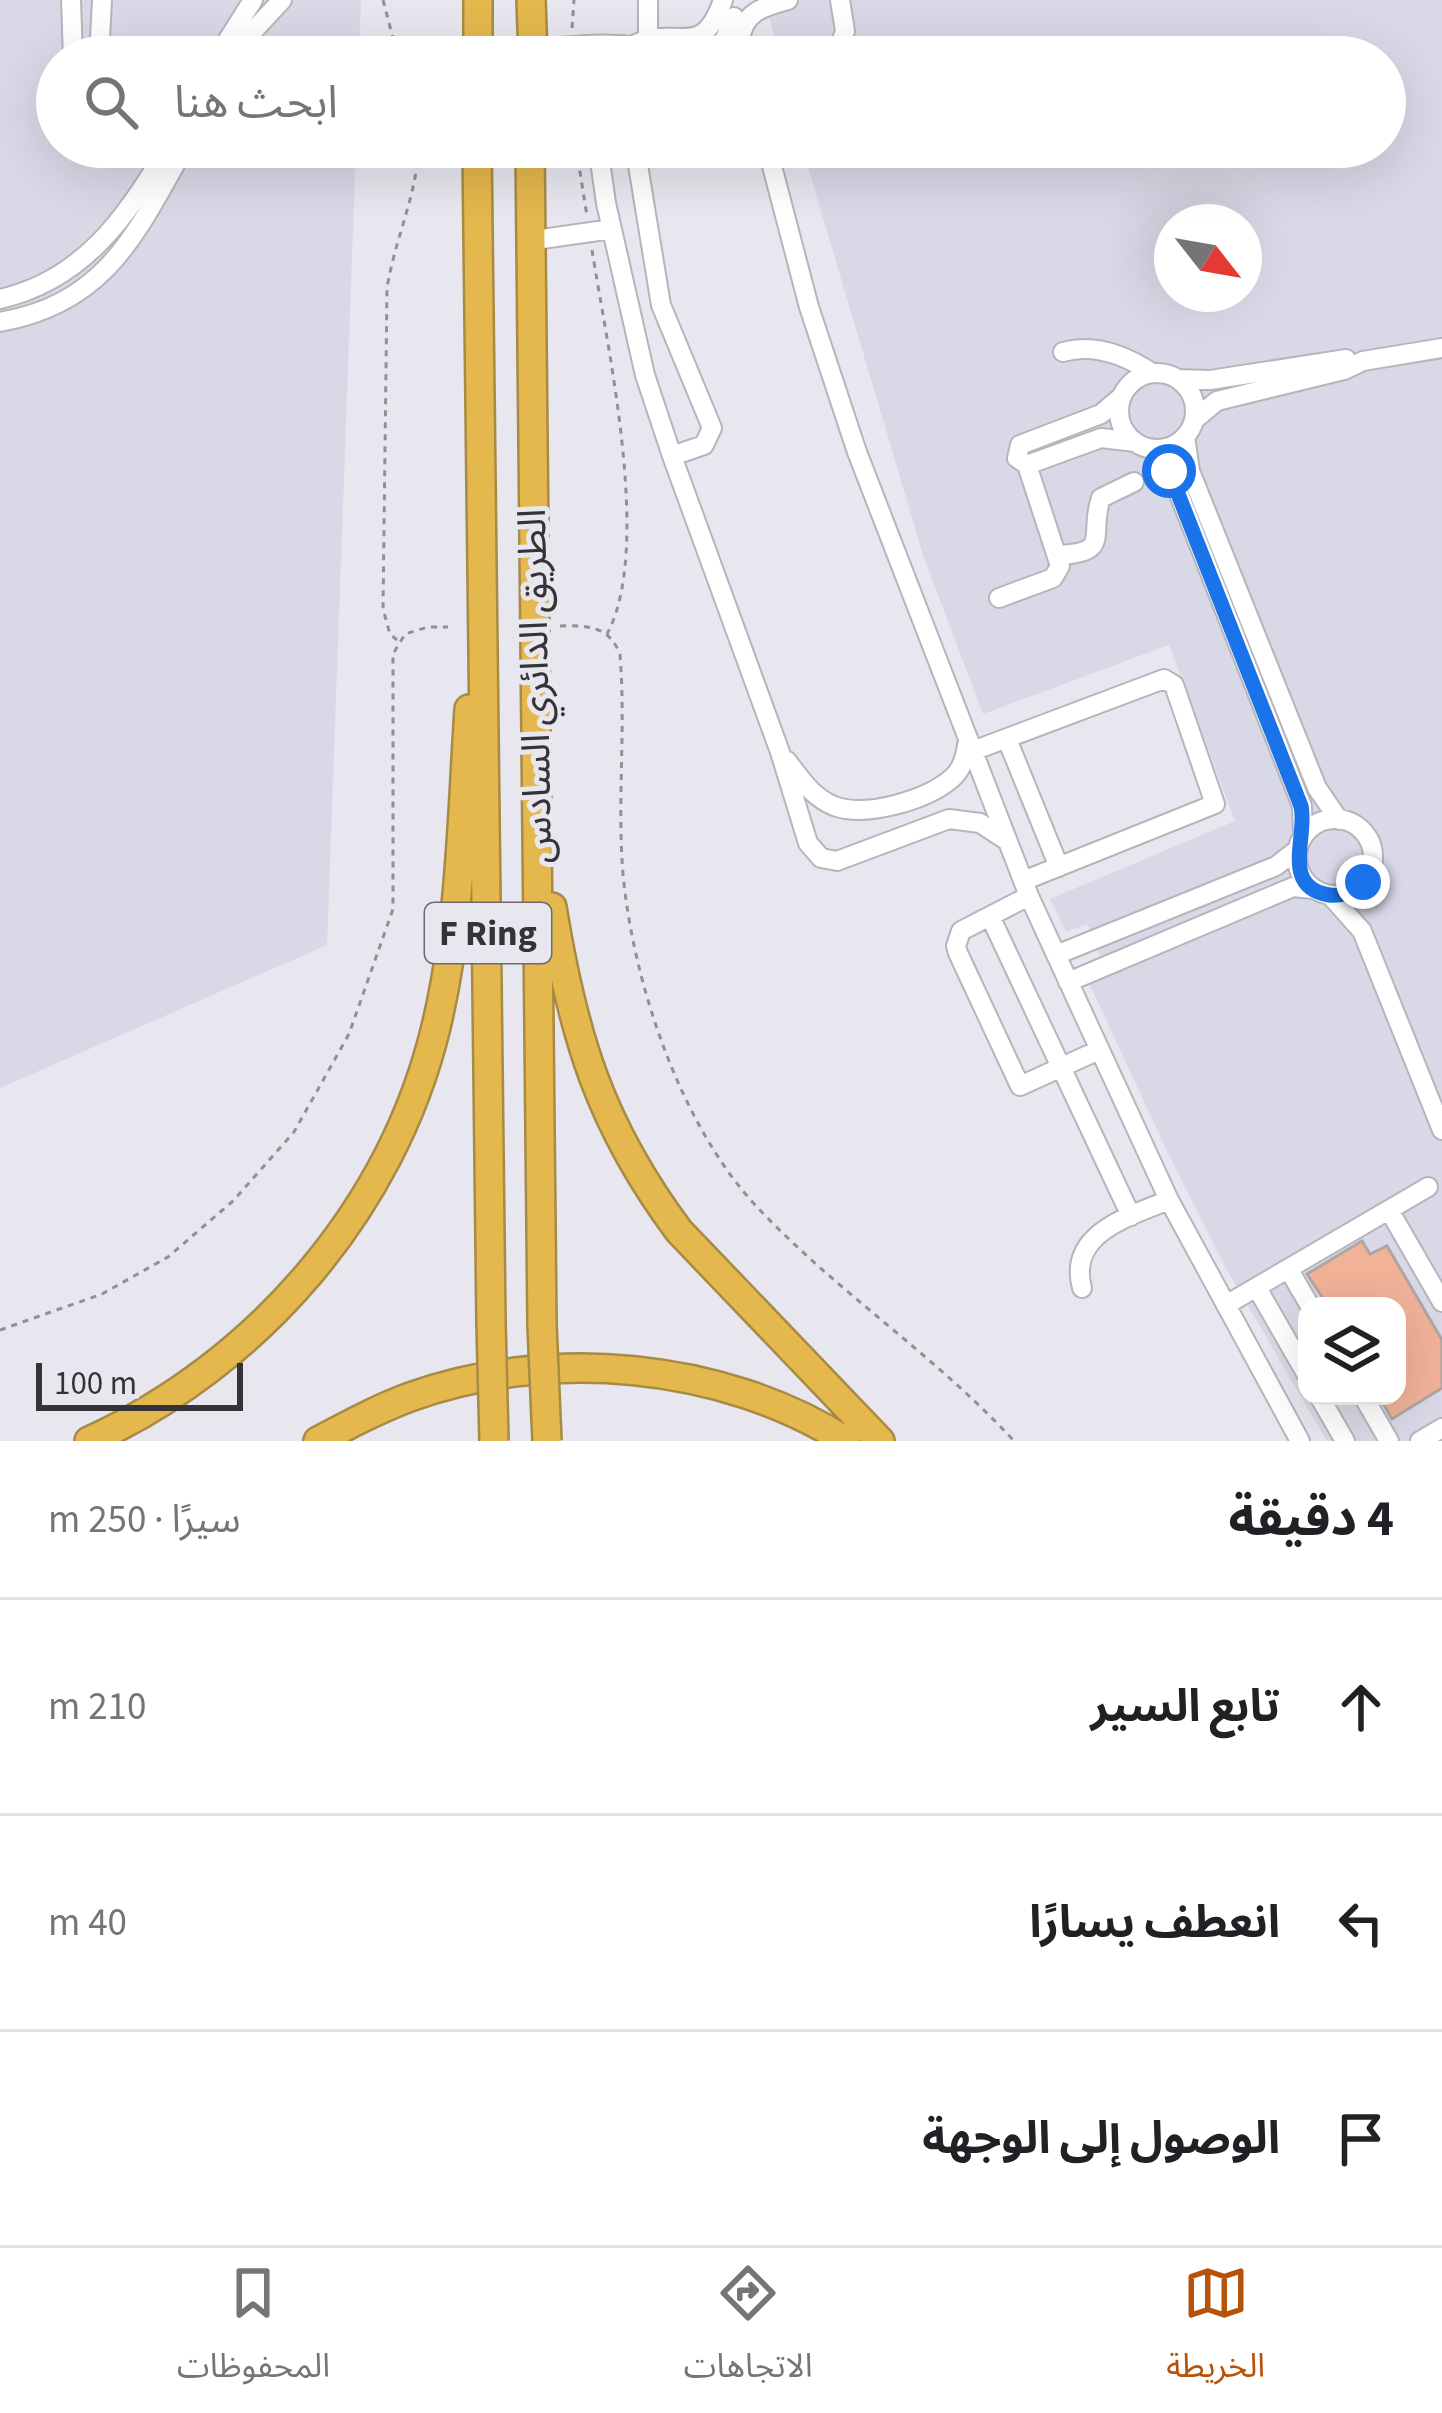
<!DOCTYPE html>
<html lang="ar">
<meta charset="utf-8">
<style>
:root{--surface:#fff;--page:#f6f6f6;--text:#202124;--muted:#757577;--line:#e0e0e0;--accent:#b45309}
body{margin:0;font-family:"Source Sans 3","Noto Sans Arabic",sans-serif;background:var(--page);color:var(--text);direction:rtl}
.controls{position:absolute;right:36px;bottom:36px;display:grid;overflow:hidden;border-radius:24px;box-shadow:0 12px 48px #0002}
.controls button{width:108px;height:108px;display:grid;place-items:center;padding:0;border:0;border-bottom:3px solid var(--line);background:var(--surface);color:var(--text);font:60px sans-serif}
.compass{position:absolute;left:1154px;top:204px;width:108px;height:108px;border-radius:50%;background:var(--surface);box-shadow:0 12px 48px #0002;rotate:121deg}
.scale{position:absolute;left:36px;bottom:30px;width:207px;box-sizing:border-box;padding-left:12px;border:6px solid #343437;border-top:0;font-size:33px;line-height:42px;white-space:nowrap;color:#343437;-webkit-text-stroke:9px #e8e7ef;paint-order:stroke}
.stop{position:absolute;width:36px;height:36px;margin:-27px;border:9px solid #1a73e8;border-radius:50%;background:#fff}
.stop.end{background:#1a73e8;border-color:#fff;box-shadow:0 3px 12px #0008}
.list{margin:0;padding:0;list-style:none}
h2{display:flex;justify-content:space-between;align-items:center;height:156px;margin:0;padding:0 48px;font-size:51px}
h2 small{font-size:39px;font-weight:400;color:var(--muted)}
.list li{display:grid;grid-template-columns:78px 1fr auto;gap:36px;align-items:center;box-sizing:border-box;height:216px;padding:0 48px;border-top:3px solid var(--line)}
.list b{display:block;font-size:45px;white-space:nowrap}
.list em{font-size:39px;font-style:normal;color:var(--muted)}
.icon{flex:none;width:66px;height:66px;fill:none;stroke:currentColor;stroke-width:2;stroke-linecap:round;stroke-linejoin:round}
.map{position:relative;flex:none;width:1442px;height:1441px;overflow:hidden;direction:ltr}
.search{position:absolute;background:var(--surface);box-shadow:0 12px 48px #0002;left:36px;right:36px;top:36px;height:132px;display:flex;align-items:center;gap:30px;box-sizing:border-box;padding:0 42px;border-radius:66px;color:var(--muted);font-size:45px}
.sheet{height:804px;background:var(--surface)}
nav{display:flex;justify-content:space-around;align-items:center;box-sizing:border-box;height:168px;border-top:3px solid var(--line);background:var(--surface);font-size:33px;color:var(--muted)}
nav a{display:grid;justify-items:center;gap:6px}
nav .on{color:var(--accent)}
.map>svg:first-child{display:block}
.built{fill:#d9d8e6;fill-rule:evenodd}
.building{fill:#f1b298;stroke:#aea6a3;stroke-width:3}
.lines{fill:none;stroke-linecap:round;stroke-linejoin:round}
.minor-casing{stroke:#b5b5bc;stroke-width:22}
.highway-casing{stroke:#a78a45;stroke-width:32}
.path{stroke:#909095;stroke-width:3;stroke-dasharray:6 6;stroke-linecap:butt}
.minor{stroke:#fff;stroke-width:18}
.highway{stroke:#e5b84d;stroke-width:27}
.highway-bridge-casing{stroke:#a78a45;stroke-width:32;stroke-linecap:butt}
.highway-bridge{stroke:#e5b84d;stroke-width:27}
.route{stroke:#1a73e8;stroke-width:15}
.labels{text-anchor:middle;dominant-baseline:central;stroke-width:10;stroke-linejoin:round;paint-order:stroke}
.shield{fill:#e8e7ef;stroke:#6a6a6e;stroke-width:3}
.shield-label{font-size:36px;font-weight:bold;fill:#343437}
.street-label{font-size:39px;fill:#343437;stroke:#e8e7ef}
</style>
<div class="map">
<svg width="1442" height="1441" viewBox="0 0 1442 1441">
<rect width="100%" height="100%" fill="#e8e7ef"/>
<path class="built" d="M 0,0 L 361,0 L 359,57 L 57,57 L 57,147 L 356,147 L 327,945 L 0,1088 Z
M 771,0 L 1442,0 L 1442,1441 L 1327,1441 L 1228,1272 L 1169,1155 L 1087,979 L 1107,972 L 1087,924 L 1066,932 L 1050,899 L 1235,821 L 1169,645 L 983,714 L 924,558 L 802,147 L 1385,147 L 1385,57 L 778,57 L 770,18 L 775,16 ZM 1172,222 L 1244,222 L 1244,294 L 1172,294 ZM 1307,1306 L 1397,1306 L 1397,1396 L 1307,1396 Z"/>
<path class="building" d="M 1362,1241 L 1370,1254 L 1387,1246 L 1442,1340 L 1442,1388 L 1392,1419 L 1379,1396 L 1397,1396 L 1397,1306 L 1328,1306 L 1307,1274 Z"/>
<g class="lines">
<g class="minor-casing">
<path id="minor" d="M 71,0 L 73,57
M 648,0 L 648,38
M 740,41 C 743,12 763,7 788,0
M 632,46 C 676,22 701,64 723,0
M 533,49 C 564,47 600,42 630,46 C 660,50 697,58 724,41 L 734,17
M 99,57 L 102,0
M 217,57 L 253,0
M 238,57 L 255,29 L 282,0
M 836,57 L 845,31 L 840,0
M 598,147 L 606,203 L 645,375 L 672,456 L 780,752 L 808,843 L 821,858 L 837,861 L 949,819 L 980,823 L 1006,840
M 635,147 L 661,305 L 712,428 L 704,445 L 672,456
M 767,147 L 809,307 L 857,452 L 1029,896 L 1169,1200 L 1300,1441
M 528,241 L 612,229
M 0,299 C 83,280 127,217 168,147
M 0,322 C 107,303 136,233 185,147
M 1063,352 C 1095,343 1125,355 1152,373
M1119 411a38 38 0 1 1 76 0a38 38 0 1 1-76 0Z
M 1178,379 L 1210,380 L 1346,359
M 1121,397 L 1101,414 L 1020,445 L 1017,458 L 1027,465 L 1101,438 L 1135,442
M 1194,420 L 1217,401 L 1344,370 L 1363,361 L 1442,348
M 1185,436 L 1190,471 L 1317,788 L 1339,820
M 1152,449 L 1173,479 L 1302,806 L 1303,837
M 1058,555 C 1113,553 1088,534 1101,498 L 1134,482
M 999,598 L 1053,578 L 1060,566 L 1027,465
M 1007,739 L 1059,867
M 970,752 L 1164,679 L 1174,685 L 1215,804 L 1023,881
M 787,761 C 801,779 812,797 834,806 C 866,818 926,800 951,779 C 962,770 965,758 967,745
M1297 857a38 38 0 1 1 76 0a38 38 0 1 1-76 0Z
M 1330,895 L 1362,931 L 1442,1130
M 1029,896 L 961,931 L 956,946 L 958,953 L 1020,1086 L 1099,1050
M 990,916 L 1131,1216
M 1056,955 L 1276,866 L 1298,849
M 1068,982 L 1293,887 L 1313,889
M 1389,1210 L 1442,1302
M 1289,1270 L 1310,1306
M 1082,1288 C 1067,1233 1130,1216 1169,1200
M 1257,1288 L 1307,1375
M 1226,1305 L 1428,1187
M 1319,1396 L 1345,1441
M 1363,1396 L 1389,1441
M 1420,1441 L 1442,1428"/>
</g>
<g class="highway-casing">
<path id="highway" d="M 478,0 L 478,57
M 531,0 L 533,57
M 477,147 L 491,1323
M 530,147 L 542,1325
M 552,907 C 573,1036 600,1125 679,1231 L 880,1441
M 89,1441 C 258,1364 392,1209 436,1027 C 461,923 462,815 469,709
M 318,1441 C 348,1425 378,1409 410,1397 C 548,1347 722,1362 846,1441"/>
</g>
<path class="path" d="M 383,0 L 398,57
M 572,28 L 574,0
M 576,147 L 587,216
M 592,250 C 607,346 653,549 607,634
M 560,626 C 587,625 610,626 620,655 C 626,728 617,801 623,874 C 633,983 681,1127 758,1208 C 837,1292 936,1356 1014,1441
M 397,640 L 390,634 L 383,609 L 387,288 C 395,239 416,197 419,147
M 0,1330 L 102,1294 L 168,1257 L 233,1201 L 294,1132 L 349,1034 L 393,909 L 393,654 L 405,634 L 428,627 L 448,627"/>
<use href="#minor" class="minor"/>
<use href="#highway" class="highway"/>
<g class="highway-bridge-casing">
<path id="highway-bridge" d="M 491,1323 L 494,1441
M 542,1325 L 547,1441"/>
</g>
<use href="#highway-bridge" class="highway-bridge"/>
</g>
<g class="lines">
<path class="route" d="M 1169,471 L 1301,806 C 1308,836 1280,887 1329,895 C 1343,897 1353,891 1363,882"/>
</g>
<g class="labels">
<rect class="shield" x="425" y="903" width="126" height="60" rx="9"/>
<g class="shield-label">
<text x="488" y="933">F Ring</text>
</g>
<g class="street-label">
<text transform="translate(536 686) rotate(-91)">الطريق الدائري السادس</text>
</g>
</g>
</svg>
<div class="controls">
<button><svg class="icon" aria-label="layers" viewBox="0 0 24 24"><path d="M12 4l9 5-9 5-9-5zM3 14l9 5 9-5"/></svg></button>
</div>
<svg class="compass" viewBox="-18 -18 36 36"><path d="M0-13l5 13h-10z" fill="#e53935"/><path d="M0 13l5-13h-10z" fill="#757577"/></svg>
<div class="scale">100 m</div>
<div class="stop" style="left:1169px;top:471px"></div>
<div class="stop end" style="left:1363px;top:882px"></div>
<div class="search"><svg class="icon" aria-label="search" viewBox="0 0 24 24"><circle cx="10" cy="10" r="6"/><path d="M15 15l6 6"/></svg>ابحث هنا</div>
</div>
<section class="sheet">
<h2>4 دقيقة<small>سيرًا · 250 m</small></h2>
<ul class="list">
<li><svg class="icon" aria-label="ahead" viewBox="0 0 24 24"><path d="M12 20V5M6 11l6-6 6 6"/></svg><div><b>تابع السير</b></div><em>210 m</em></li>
<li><svg class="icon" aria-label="left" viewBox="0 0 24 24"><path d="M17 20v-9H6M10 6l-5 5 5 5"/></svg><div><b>انعطف يسارًا</b></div><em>40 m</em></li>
<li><svg class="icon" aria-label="arrive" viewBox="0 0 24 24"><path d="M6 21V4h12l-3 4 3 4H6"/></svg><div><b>الوصول إلى الوجهة</b></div></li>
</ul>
</section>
<nav>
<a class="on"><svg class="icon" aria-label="map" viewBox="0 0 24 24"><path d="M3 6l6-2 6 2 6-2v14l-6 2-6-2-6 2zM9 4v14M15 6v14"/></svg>الخريطة</a>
<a><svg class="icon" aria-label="directions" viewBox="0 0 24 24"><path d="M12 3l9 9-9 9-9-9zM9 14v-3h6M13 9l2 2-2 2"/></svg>الاتجاهات</a>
<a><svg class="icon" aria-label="saved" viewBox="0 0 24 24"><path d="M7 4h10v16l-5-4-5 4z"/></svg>المحفوظات</a>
</nav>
